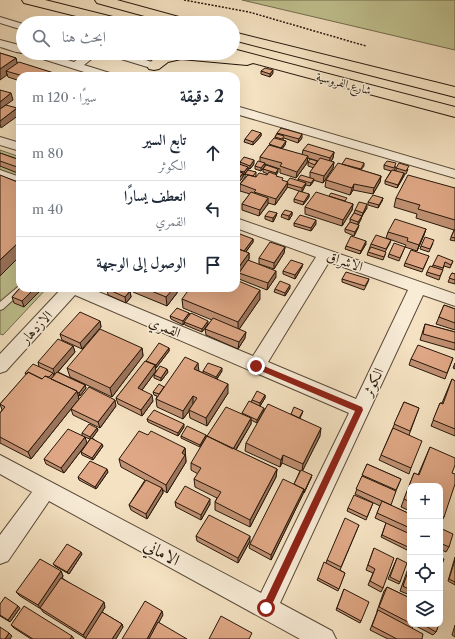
<!DOCTYPE html>
<html lang="ar">
<meta charset="utf-8">
<style>
:root{--surface:#fff;--page:#f2f2f3;--text:#1f2937;--muted:#747a83;--line:#e0e1e3}
body{margin:0;font-family:"Libre Caslon Text",Amiri,serif;background:var(--page);color:var(--text);direction:rtl}
.controls{position:absolute;right:12px;bottom:12px;display:grid;overflow:hidden;border-radius:8px;box-shadow:0 4px 16px #0002}
.controls button{width:36px;height:36px;display:grid;place-items:center;padding:0;border:0;border-bottom:1px solid var(--line);background:var(--surface);color:var(--text);font:20px sans-serif}
.stop{position:absolute;width:12px;height:12px;margin:-9px;border:3px solid #8f2418;border-radius:50%;background:#fff}
.stop.end{background:#8f2418;border-color:#fff;box-shadow:0 1px 4px #0008}
.list{margin:0;padding:0;list-style:none}
h2{display:flex;justify-content:space-between;align-items:center;height:52px;margin:0;padding:0 16px;font-size:17px}
h2 small{font-size:13px;font-weight:400;color:var(--muted)}
.list li{display:grid;grid-template-columns:26px 1fr auto;gap:12px;align-items:center;box-sizing:border-box;height:56px;padding:0 16px;border-top:1px solid var(--line)}
.list b{display:block;font-size:15px;white-space:nowrap}
.list p{margin:0;font-size:13px;white-space:nowrap;color:var(--muted)}
.list em{font-size:13px;font-style:normal;color:var(--muted)}
.icon{flex:none;width:22px;height:22px;fill:none;stroke:currentColor;stroke-width:2;stroke-linecap:round;stroke-linejoin:round}
.map{position:relative;flex:none;width:455px;height:639px;overflow:hidden;direction:ltr}
.search{position:absolute;background:var(--surface);box-shadow:0 4px 16px #0002;left:16px;top:16px;width:224px;height:44px;display:flex;align-items:center;gap:10px;box-sizing:border-box;padding:0 14px;border-radius:22px;color:var(--muted);font-size:15px}
.panel{position:absolute;background:var(--surface);box-shadow:0 4px 16px #0002;left:16px;top:72px;width:224px;height:220px;border-radius:12px;direction:rtl}
.map>svg:first-child{display:block}
.green{fill:#c0c290;stroke:#736c4d}
.lines{fill:none;stroke-linecap:round;stroke-linejoin:round}
.service-casing{stroke:#5a4a38;stroke-width:2}
.minor-casing{stroke:#5a4a38;stroke-width:2}
.trunk-casing{stroke:#26170a;stroke-width:2}
.path{stroke:#26170a;stroke-width:1.5;stroke-dasharray:2 1.5;stroke-linecap:butt}
.service{fill:#f8ecd7;fill-rule:evenodd}
.minor{fill:#f8ecd7;fill-rule:evenodd}
.trunk{fill:#f5e2c2;fill-rule:evenodd}
.wall{fill:#c09072;stroke:#26170a}
.shaded-wall{fill:#9c755d;stroke:#26170a}
.building{fill:#dfa785;stroke:#26170a}
.route{fill:#8f2418}
.labels{text-anchor:middle;dominant-baseline:central;stroke-width:3;stroke-linejoin:round;paint-order:stroke}
.far-street-label{font-size:12px;fill:#26170a;stroke:#f8ecd7}
.street-label{font-size:14px;fill:#26170a;stroke:#f8ecd7}
.near-street-label{font-size:17px;fill:#26170a;stroke:#f8ecd7}
</style>
<div class="map">
<svg width="455" height="639" viewBox="0 0 455 639">
<rect width="100%" height="100%" fill="#f5e2c2"/>
<filter id="stains"><feTurbulence type="fractalNoise" baseFrequency=".005" numOctaves="4"/><feColorMatrix values="0 0 0 0 .2 0 0 0 0 .09 0 0 0 0 .02 0 0 0 .5 -.17"/></filter>
<radialGradient id="worn" r=".72"><stop offset=".6" stop-color="#630" stop-opacity="0"/><stop offset="1" stop-color="#630" stop-opacity=".3"/></radialGradient>
<path class="green" d="M 242,0 L 455,0 L 455,50 Z
M 0,150 L 20,157 L 20,288 L 47,288 L 3,335 L 0,334 Z"/>
<g class="lines">
<g class="service-casing">
<path id="service" d="M 0,170 L 20,177 L 20,182 L 0,175 Z
M 20,285 L 20,288 L 25,288 L 24,290 L 3,309 L 0,310 L 0,302 Z"/>
</g>
<g class="minor-casing">
<path id="minor" d="M 0,17 L 23,24 L 23,30 L 0,23 Z
M 0,40 L 23,46 L 23,53 L 24,53 C 16,53 8,49 0,47 Z
M 28,53 L 46,53 L 74,62 L 86,53 L 99,53 L 84,65 L 113,74 L 115,76 L 97,76 L 30,55 Z
M 106,53 L 124,53 L 158,64 L 160,66 L 158,68 L 154,69 L 108,55 Z
M 236,106 L 455,170 L 455,178 L 236,114 Z
M 0,137 L 20,143 L 20,151 L 0,145 Z
M 236,218 L 455,294 L 455,306 L 423,295 L 280,603 L 332,631 L 336,639 L 300,639 L 49,501 L 8,561 L 0,564 L 0,535 L 32,492 L 0,474 L 0,455 L 261,593 L 349,413 L 75,295 L 6,371 L 0,373 L 0,354 L 62,288 L 89,288 L 253,356 L 316,257 L 236,228 ZM 329,262 L 408,290 L 356,399 L 268,362 Z"/>
</g>
<g class="trunk-casing">
<path id="trunk" d="M 22,0 L 45,0 L 125,20 L 127,23 L 104,23 L 24,3 Z
M 95,0 L 117,0 L 190,20 L 192,23 L 170,23 L 97,3 Z
M 233,32 L 455,87 L 455,97 L 233,40 Z
M 233,49 L 455,107 L 455,117 L 253,63 L 247,65 L 181,59 L 168,62 L 159,69 L 154,70 L 149,69 L 147,66 C 160,46 204,53 226,55 L 225,53 L 233,53 Z"/>
</g>
<path class="path" d="M 184,0 L 249,12 L 366,46"/>
<use href="#service" class="service"/>
<use href="#minor" class="minor"/>
<use href="#trunk" class="trunk"/>
</g>
<path class="wall" d="M 0,53 L 16,58 L 17,63 L 54,74 L 65,76 L 20,76 L 20,81 L 8,77 Z
M 261,71 L 273,73 L 270,77 L 261,74 Z
M 261,133 L 261,136 L 253,145 L 244,142 L 245,139 Z
M 277,133 L 302,138 L 298,143 L 284,138 L 283,140 L 286,141 L 285,145 L 282,149 L 302,155 L 303,150 L 334,152 L 333,158 L 331,161 L 334,162 L 333,168 L 323,183 L 313,180 L 313,182 L 310,186 L 306,185 L 305,186 L 302,192 L 287,187 L 287,188 L 275,205 L 268,203 L 268,204 L 259,216 L 242,210 L 242,204 L 250,194 L 240,191 L 240,184 L 245,177 L 245,174 L 256,172 L 256,176 L 255,177 L 256,177 L 267,175 L 268,174 L 263,172 L 263,169 L 278,172 L 276,175 L 277,176 L 283,181 L 287,182 L 298,181 L 298,179 L 310,178 L 310,172 L 314,168 L 308,166 L 308,162 L 317,161 L 317,163 L 318,161 L 308,158 L 307,163 L 296,178 L 280,173 L 280,169 L 265,164 L 265,166 L 261,171 L 255,169 L 255,166 L 260,162 L 260,157 L 275,138 L 275,137 Z
M 0,153 L 20,160 L 20,174 L 0,166 Z
M 236,162 L 239,165 L 240,165 L 240,162 L 254,164 L 250,169 L 248,168 L 248,170 L 244,175 L 243,175 L 243,177 L 236,186 Z
M 364,163 L 364,166 L 361,170 L 381,176 L 380,182 L 373,194 L 353,190 L 350,195 L 325,187 L 326,180 L 342,164 Z
M 384,165 L 396,167 L 394,170 L 396,171 L 396,168 L 408,169 L 406,174 L 404,174 L 404,176 L 397,188 L 385,184 L 385,181 L 391,171 L 384,169 Z
M 455,188 L 455,241 L 450,240 L 454,230 L 416,218 L 417,214 L 394,207 L 396,198 Z
M 309,194 L 309,197 L 303,205 L 294,202 L 294,199 Z
M 383,198 L 382,201 L 378,208 L 368,205 L 368,202 Z
M 346,202 L 353,204 L 352,210 L 342,226 L 305,214 L 305,207 Z
M 367,208 L 362,216 L 361,219 L 358,225 L 358,228 L 354,236 L 345,232 L 345,229 L 350,222 L 350,219 L 354,213 L 355,210 Z
M 292,212 L 292,215 L 289,220 L 281,217 L 282,214 Z
M 277,213 L 276,216 L 273,222 L 265,219 L 265,216 Z
M 294,223 L 316,224 L 311,231 L 294,226 Z
M 426,229 L 424,235 L 417,251 L 405,247 L 406,245 L 386,238 L 388,232 Z
M 236,239 L 253,239 L 253,242 L 246,252 L 249,253 L 249,259 L 248,260 L 276,277 L 267,290 L 239,279 L 239,273 L 236,277 Z
M 391,240 L 390,243 L 385,252 L 385,255 L 383,260 L 367,255 L 371,244 Z
M 433,243 L 429,252 L 420,249 L 421,246 Z
M 366,244 L 360,254 L 345,249 L 346,246 Z
M 285,247 L 284,253 L 274,269 L 259,264 L 259,258 Z
M 405,247 L 399,261 L 388,257 L 389,254 Z
M 429,256 L 422,272 L 404,266 L 405,263 Z
M 453,261 L 450,268 L 444,266 L 439,280 L 426,275 L 427,272 L 432,267 L 433,265 Z
M 302,267 L 295,279 L 283,274 L 283,271 Z
M 452,273 L 455,274 L 455,284 L 448,282 Z
M 342,279 L 369,279 L 368,282 L 364,290 L 342,282 Z
M 20,288 L 24,307 L 14,303 L 12,297 Z
M 107,288 L 130,291 L 131,297 L 126,303 L 108,295 Z
M 133,288 L 177,288 L 177,293 L 167,306 L 133,292 Z
M 290,288 L 285,296 L 274,292 L 275,289 Z
M 182,299 L 260,299 L 239,329 L 245,338 L 238,349 L 206,335 L 205,329 L 212,320 L 183,308 Z
M 444,305 L 455,309 L 455,330 L 436,324 Z
M 189,313 L 190,315 L 208,324 L 202,332 L 185,325 L 184,323 L 183,325 L 171,319 L 170,316 Z
M 100,321 L 101,327 L 82,349 L 62,340 L 60,334 Z
M 425,324 L 455,332 L 455,350 L 420,340 Z
M 73,346 L 75,352 L 58,372 L 85,385 L 86,388 L 80,396 L 78,395 L 79,399 L 116,406 L 100,428 L 73,415 L 71,409 L 31,459 L 0,443 L 0,413 L 2,410 L 0,404 L 26,375 L 25,373 L 39,367 L 38,362 Z
M 142,348 L 143,356 L 112,397 L 70,377 L 67,368 Z
M 169,348 L 169,351 L 156,368 L 155,368 L 156,371 L 142,390 L 153,401 L 142,416 L 118,404 L 116,398 L 146,361 Z
M 453,358 L 445,379 L 409,365 L 411,359 Z
M 455,363 L 455,369 L 453,368 Z
M 199,371 L 203,373 L 203,371 L 222,371 L 217,379 L 228,393 L 207,426 L 190,418 L 189,411 L 183,419 L 157,407 L 156,399 L 157,396 L 154,395 L 153,392 Z
M 168,372 L 161,381 L 154,378 L 154,375 Z
M 452,379 L 455,381 L 455,436 L 431,426 L 440,403 L 442,403 Z
M 265,395 L 265,398 L 260,406 L 264,411 L 257,423 L 251,420 L 251,424 L 236,450 L 277,469 L 276,477 L 250,527 L 215,510 L 215,502 L 217,498 L 195,487 L 194,479 L 198,474 L 191,470 L 191,463 L 242,414 L 242,413 L 251,402 L 252,400 Z
M 404,402 L 419,408 L 409,435 L 411,468 L 409,474 L 379,460 Z
M 303,411 L 302,414 L 300,418 L 320,436 L 302,471 L 311,478 L 304,493 L 303,492 L 303,494 L 271,560 L 249,548 L 250,544 L 294,484 L 300,471 L 282,463 L 280,467 L 245,451 L 246,443 L 291,414 Z
M 147,419 L 184,427 L 178,436 L 148,422 Z
M 97,428 L 98,430 L 92,438 L 103,446 L 93,460 L 82,455 L 81,452 L 90,439 L 82,436 L 82,433 Z
M 148,435 L 185,448 L 186,462 L 167,493 L 163,490 L 163,493 L 147,519 L 131,510 L 129,505 L 145,480 L 121,467 L 119,459 Z
M 206,435 L 206,438 L 200,447 L 181,438 L 181,436 Z
M 87,443 L 64,473 L 46,464 L 44,459 Z
M 430,447 L 452,473 L 444,517 L 440,524 L 440,486 L 410,486 L 410,511 L 401,507 L 414,473 L 418,475 Z
M 367,464 L 401,479 L 390,505 L 410,514 L 410,541 L 407,550 L 381,537 L 386,523 L 375,518 L 380,506 L 355,494 Z
M 108,472 L 96,489 L 79,480 L 78,477 Z
M 175,502 L 210,504 L 201,520 L 176,507 Z
M 373,503 L 366,520 L 347,511 L 348,508 Z
M 359,525 L 340,570 L 345,573 L 338,591 L 317,580 L 326,563 L 327,560 Z
M 440,528 L 449,547 L 446,552 L 440,549 Z
M 196,536 L 250,541 L 238,563 L 197,541 Z
M 374,548 L 383,588 L 381,592 L 368,585 L 373,573 L 366,570 Z
M 82,554 L 69,574 L 55,566 L 53,564 Z
M 455,557 L 455,585 L 448,581 Z
M 397,558 L 400,582 L 399,584 L 388,579 Z
M 410,563 L 410,595 L 400,591 Z
M 61,571 L 63,576 L 62,578 L 105,607 L 102,612 L 122,624 L 123,627 L 85,638 L 43,612 L 41,609 L 20,596 L 16,592 Z
M 387,587 L 410,598 L 410,624 L 439,624 L 436,632 L 433,635 L 414,625 L 412,628 L 422,639 L 388,639 L 370,630 L 377,612 L 377,611 L 384,591 Z
M 344,589 L 361,621 L 360,623 L 336,610 Z
M 0,604 L 18,606 L 20,608 L 10,622 L 0,616 Z
M 11,625 L 72,636 L 74,639 L 31,639 L 14,628 Z
M 455,625 L 455,637 L 452,635 Z"/>
<path class="shaded-wall" d="M 16,58 L 18,67 L 6,71 L 7,75 L 0,80 L 0,69 Z
M 273,70 L 273,73 L 270,77 L 270,74 Z
M 11,93 L 13,100 L 0,109 L 0,102 Z
M 17,108 L 19,115 L 1,128 L 0,124 L 0,121 Z
M 261,133 L 261,136 L 253,145 L 253,142 Z
M 302,134 L 302,138 L 298,143 L 299,139 Z
M 239,139 L 239,145 L 236,148 L 236,142 Z
M 286,141 L 285,145 L 280,151 L 281,148 Z
M 334,152 L 333,158 L 329,165 L 330,158 Z
M 308,156 L 307,163 L 296,178 L 297,172 Z
M 254,160 L 254,164 L 250,169 L 250,166 Z
M 334,162 L 333,168 L 323,183 L 324,176 Z
M 265,163 L 265,166 L 261,171 L 261,168 Z
M 248,167 L 248,170 L 244,175 L 244,172 Z
M 278,169 L 278,172 L 275,176 L 276,173 Z
M 243,173 L 243,177 L 236,186 L 236,182 Z
M 404,173 L 404,176 L 397,188 L 398,185 Z
M 381,176 L 380,182 L 373,194 L 374,188 Z
M 314,179 L 313,182 L 310,186 L 311,183 Z
M 288,182 L 287,188 L 275,205 L 276,199 Z
M 306,183 L 305,186 L 302,192 L 302,188 Z
M 354,184 L 353,190 L 350,195 L 352,188 Z
M 309,194 L 309,197 L 303,205 L 304,202 Z
M 268,198 L 268,204 L 259,216 L 260,210 Z
M 383,198 L 382,201 L 378,208 L 379,205 Z
M 353,204 L 352,210 L 342,226 L 343,220 Z
M 367,204 L 367,208 L 362,216 L 363,213 Z
M 292,212 L 292,215 L 289,220 L 289,216 Z
M 277,213 L 276,216 L 273,222 L 273,218 Z
M 362,216 L 361,219 L 358,225 L 358,222 Z
M 316,220 L 316,224 L 311,231 L 311,228 Z
M 359,225 L 358,228 L 354,236 L 355,232 Z
M 426,229 L 424,235 L 417,251 L 419,245 Z
M 253,239 L 253,242 L 244,254 L 244,251 Z
M 20,241 L 20,256 L 0,276 L 0,260 Z
M 366,241 L 366,244 L 360,254 L 361,251 Z
M 285,247 L 284,253 L 274,269 L 274,263 Z
M 249,253 L 249,259 L 236,277 L 236,271 Z
M 303,264 L 302,267 L 295,279 L 295,275 Z
M 276,271 L 276,277 L 267,290 L 268,283 Z
M 290,285 L 290,288 L 285,296 L 285,293 Z
M 35,288 L 43,288 L 24,307 L 22,301 Z
M 171,288 L 177,288 L 177,293 L 167,306 L 166,297 Z
M 260,290 L 260,299 L 238,331 L 238,322 Z
M 130,291 L 131,297 L 126,303 L 125,297 Z
M 189,313 L 190,316 L 183,325 L 183,321 Z
M 100,321 L 101,327 L 82,349 L 80,343 Z
M 208,321 L 208,324 L 202,332 L 202,329 Z
M 246,332 L 245,338 L 238,349 L 239,342 Z
M 73,346 L 75,352 L 55,375 L 53,369 Z
M 142,348 L 143,356 L 112,397 L 110,388 Z
M 169,348 L 169,351 L 156,368 L 156,365 Z
M 198,363 L 199,372 L 194,369 Z
M 155,365 L 156,371 L 139,394 L 138,388 Z
M 222,368 L 222,371 L 216,380 L 216,377 Z
M 167,369 L 168,372 L 161,381 L 161,378 Z
M 53,373 L 54,376 L 46,386 L 44,382 Z
M 228,384 L 228,393 L 207,426 L 206,418 Z
M 85,385 L 86,388 L 80,396 L 79,393 Z
M 77,391 L 79,399 L 31,459 L 28,452 Z
M 152,395 L 153,401 L 142,416 L 141,410 Z
M 265,395 L 265,398 L 260,406 L 260,403 Z
M 193,396 L 193,405 L 189,410 L 189,411 L 183,419 L 183,411 Z
M 115,400 L 116,406 L 100,428 L 98,422 Z
M 264,408 L 264,411 L 257,423 L 257,420 Z
M 251,418 L 251,424 L 233,454 L 233,449 Z
M 184,424 L 184,427 L 178,436 L 178,433 Z
M 97,428 L 98,430 L 91,440 L 90,437 Z
M 321,428 L 320,436 L 302,472 L 303,464 Z
M 206,435 L 206,438 L 200,447 L 200,445 Z
M 85,437 L 87,443 L 64,473 L 61,468 Z
M 102,444 L 103,446 L 93,460 L 92,458 Z
M 185,448 L 186,462 L 167,493 L 166,485 L 182,453 Z
M 283,455 L 282,463 L 280,467 L 281,460 Z
M 107,469 L 108,472 L 96,489 L 95,487 Z
M 277,469 L 276,477 L 250,527 L 250,520 Z
M 312,475 L 311,478 L 304,493 L 305,490 Z
M 162,488 L 163,493 L 147,519 L 146,514 Z
M 304,489 L 303,494 L 271,560 L 271,555 Z
M 210,499 L 210,504 L 201,520 L 201,515 Z
M 250,536 L 250,541 L 238,563 L 238,558 Z
M 81,552 L 82,554 L 69,574 L 67,572 Z
M 61,571 L 63,576 L 41,609 L 38,605 Z
M 104,602 L 105,607 L 86,639 L 83,635 Z
M 18,606 L 20,608 L 10,622 L 8,620 Z
M 162,611 L 163,615 L 150,639 L 147,639 Z
M 122,624 L 123,627 L 116,639 L 112,639 Z
M 9,633 L 12,636 L 10,639 L 5,639 Z"/>
<path class="building" d="M 0,53 L 16,58 L 0,69 Z
M 19,62 L 54,73 L 49,76 L 23,76 L 6,71 Z
M 265,68 L 273,70 L 270,74 L 261,71 Z
M 56,73 L 65,76 L 52,76 Z
M 0,90 L 11,93 L 0,102 Z
M 6,105 L 17,108 L 0,121 L 0,109 Z
M 281,128 L 302,134 L 299,139 L 277,133 Z
M 252,130 L 261,133 L 253,142 L 245,139 Z
M 277,134 L 284,136 L 282,139 L 275,137 Z
M 236,138 L 239,139 L 236,142 Z
M 274,138 L 286,141 L 281,148 L 269,144 Z
M 308,144 L 334,152 L 330,158 L 303,150 Z
M 269,145 L 308,156 L 297,172 L 280,166 L 282,163 L 260,157 Z
M 0,153 L 20,160 L 20,168 L 0,161 Z
M 244,157 L 254,160 L 250,166 L 240,162 Z
M 320,158 L 334,162 L 324,176 L 310,172 Z
M 346,158 L 364,163 L 361,169 L 342,164 Z
M 310,159 L 317,161 L 315,165 L 308,162 Z
M 258,161 L 265,163 L 261,168 L 255,166 Z
M 387,161 L 396,163 L 394,168 L 384,165 Z
M 236,162 L 239,163 L 236,166 Z
M 338,163 L 381,176 L 374,188 L 354,184 L 352,188 L 326,180 Z
M 399,163 L 409,166 L 406,171 L 396,168 Z
M 239,164 L 248,167 L 244,172 L 236,170 L 236,168 Z
M 266,165 L 278,169 L 276,173 L 263,169 Z
M 248,170 L 256,172 L 253,176 L 245,174 Z
M 392,170 L 404,173 L 398,185 L 385,181 Z
M 236,171 L 243,173 L 236,182 Z
M 269,172 L 277,175 L 276,176 L 283,178 L 282,180 L 288,182 L 276,199 L 254,192 L 256,190 L 240,184 L 248,175 L 256,177 L 259,173 L 267,175 Z
M 0,175 L 20,183 L 20,241 L 0,260 Z
M 301,175 L 314,179 L 311,183 L 298,179 Z
M 408,175 L 455,188 L 455,220 L 418,209 L 420,205 L 396,198 Z
M 290,178 L 306,183 L 302,188 L 288,184 L 287,182 Z
M 299,191 L 309,194 L 304,202 L 294,199 Z
M 251,192 L 268,198 L 260,210 L 242,204 Z
M 316,192 L 353,204 L 343,220 L 305,207 Z
M 331,193 L 347,198 L 345,201 L 329,196 Z
M 373,195 L 383,198 L 379,205 L 368,202 Z
M 359,202 L 367,204 L 363,213 L 355,210 Z
M 285,210 L 292,212 L 289,216 L 282,214 Z
M 269,211 L 277,213 L 273,218 L 265,216 Z
M 354,213 L 362,216 L 358,222 L 350,219 Z
M 300,215 L 316,220 L 311,228 L 294,223 Z
M 395,219 L 426,229 L 419,245 L 407,241 L 408,238 L 388,232 Z
M 350,222 L 359,225 L 355,232 L 345,229 Z
M 455,229 L 455,238 L 451,237 Z
M 240,234 L 253,239 L 244,251 L 236,248 L 236,239 Z
M 376,235 L 391,240 L 386,249 L 371,244 Z
M 351,236 L 366,241 L 361,251 L 346,246 Z
M 425,237 L 434,240 L 430,249 L 421,246 Z
M 270,242 L 285,247 L 274,263 L 259,258 Z
M 394,243 L 405,247 L 400,258 L 389,254 Z
M 371,247 L 386,252 L 384,257 L 368,252 Z
M 236,248 L 249,253 L 236,271 Z
M 411,250 L 429,256 L 423,269 L 405,263 Z
M 438,255 L 453,261 L 451,265 L 445,262 L 443,268 L 433,265 Z
M 248,260 L 276,271 L 268,283 L 239,273 Z
M 291,260 L 303,264 L 295,275 L 283,271 Z
M 430,266 L 443,270 L 440,276 L 427,272 Z
M 346,272 L 369,279 L 365,286 L 342,279 Z
M 452,273 L 455,274 L 455,280 L 449,278 Z
M 236,280 L 260,290 L 238,322 L 182,299 L 190,288 L 236,288 Z
M 280,281 L 290,285 L 285,293 L 275,289 Z
M 20,288 L 35,288 L 22,301 L 12,297 Z
M 107,288 L 124,288 L 130,291 L 125,297 L 107,289 Z
M 144,288 L 174,288 L 166,297 Z
M 444,305 L 455,309 L 455,323 L 439,317 Z
M 177,308 L 189,313 L 183,321 L 170,316 Z
M 80,312 L 100,321 L 80,343 L 60,334 Z
M 191,313 L 208,321 L 202,329 L 184,322 Z
M 213,318 L 246,332 L 239,342 L 205,329 Z
M 425,324 L 455,332 L 455,343 L 423,334 Z
M 100,329 L 142,348 L 110,388 L 67,368 Z
M 58,339 L 73,346 L 53,369 L 38,362 Z
M 159,343 L 169,348 L 156,365 L 146,361 Z
M 418,345 L 453,358 L 447,373 L 411,359 Z
M 185,357 L 198,363 L 194,369 L 228,384 L 206,418 L 189,410 L 197,398 L 193,396 L 183,411 L 156,399 Z
M 145,361 L 155,365 L 138,388 L 152,395 L 141,410 L 116,398 Z
M 208,363 L 222,368 L 216,377 L 203,371 Z
M 33,364 L 53,373 L 49,377 L 45,376 L 42,379 L 28,372 L 27,374 L 25,373 Z
M 160,366 L 167,369 L 161,378 L 154,375 Z
M 28,372 L 42,379 L 45,376 L 77,391 L 28,452 L 0,437 L 0,413 L 5,407 L 0,404 Z
M 57,372 L 85,385 L 79,393 L 77,392 L 77,391 L 51,379 Z
M 452,379 L 455,381 L 455,429 L 433,420 L 440,403 L 443,404 Z
M 159,384 L 164,387 L 159,394 L 153,392 Z
M 89,387 L 115,400 L 98,422 L 71,409 Z
M 257,391 L 265,395 L 260,403 L 252,400 Z
M 249,401 L 264,408 L 257,420 L 242,413 Z
M 404,402 L 419,408 L 410,431 L 394,424 Z
M 268,404 L 321,428 L 303,464 L 283,455 L 281,460 L 246,443 Z
M 226,407 L 251,418 L 233,449 L 207,436 Z
M 294,407 L 303,411 L 299,418 L 291,414 Z
M 154,410 L 184,424 L 178,433 L 147,419 Z
M 89,424 L 97,428 L 90,437 L 82,433 Z
M 187,426 L 206,435 L 200,445 L 181,436 Z
M 393,428 L 422,441 L 411,468 L 381,455 Z
M 68,429 L 85,437 L 61,468 L 44,459 Z
M 139,431 L 148,435 L 151,431 L 185,448 L 182,453 L 185,455 L 166,485 L 119,459 Z
M 207,436 L 277,469 L 250,520 L 215,502 L 221,492 L 194,479 L 201,468 L 191,463 Z
M 91,438 L 102,444 L 92,458 L 81,452 Z
M 430,447 L 455,458 L 455,465 L 452,473 L 455,474 L 455,484 L 444,517 L 440,516 L 440,486 L 410,486 L 410,502 L 404,499 L 414,473 L 419,475 Z
M 90,461 L 107,469 L 95,487 L 78,477 Z
M 367,464 L 401,479 L 396,490 L 362,475 Z
M 301,470 L 312,475 L 305,490 L 294,484 Z
M 362,476 L 396,491 L 391,505 L 356,489 Z
M 283,479 L 304,489 L 271,555 L 250,544 Z
M 146,480 L 162,488 L 146,514 L 129,505 Z
M 185,486 L 210,499 L 201,515 L 175,502 Z
M 354,495 L 373,503 L 367,517 L 348,508 Z
M 382,501 L 410,514 L 410,528 L 377,513 Z
M 209,515 L 250,536 L 238,558 L 196,536 Z
M 345,518 L 359,525 L 341,567 L 327,560 Z
M 386,523 L 410,534 L 410,541 L 408,547 L 382,535 Z
M 440,528 L 453,534 L 449,547 L 440,543 Z
M 67,544 L 81,552 L 67,572 L 53,564 Z
M 374,548 L 394,558 L 383,588 L 370,581 L 375,569 L 368,565 Z
M 440,557 L 444,559 L 440,570 Z
M 397,558 L 407,563 L 400,582 L 390,577 Z
M 40,559 L 61,571 L 38,605 L 16,592 Z
M 455,560 L 455,582 L 449,579 Z
M 324,562 L 345,573 L 339,589 L 318,578 Z
M 410,566 L 410,590 L 403,586 Z
M 61,578 L 104,602 L 83,635 L 40,608 Z
M 387,587 L 410,598 L 410,623 L 379,607 Z
M 344,589 L 369,602 L 361,621 L 337,608 Z
M 5,597 L 18,606 L 8,620 L 0,615 L 0,604 Z
M 145,601 L 162,611 L 147,639 L 122,639 Z
M 24,606 L 72,636 L 70,639 L 33,639 L 11,625 Z
M 378,610 L 423,634 L 422,639 L 397,639 L 372,626 Z
M 102,612 L 122,624 L 112,639 L 85,639 Z
M 440,614 L 442,614 L 440,620 Z
M 221,616 L 252,633 L 249,639 L 209,639 Z
M 158,622 L 187,639 L 149,639 Z
M 422,624 L 439,624 L 436,632 Z
M 0,627 L 9,633 L 5,639 L 0,639 Z"/>
<path class="route" d="M 254,364 L 259,364 L 362,407 L 363,410 L 269,611 L 266,612 L 263,611 L 262,608 L 263,605 L 355,411 L 254,368 Z"/>
<g class="labels">
<g class="far-street-label">
<text transform="translate(344 83) rotate(15)">شارع الفروسية</text>
</g>
<g class="street-label">
<text transform="translate(345 261) rotate(19)">الاشراق</text>
<text transform="translate(36 327) rotate(-47)">الازدهار</text>
<text transform="translate(165 327) rotate(23)">القمري</text>
<text transform="translate(373 382) rotate(-65)">الكوثر</text>
</g>
<g class="near-street-label">
<text transform="translate(162 552) rotate(28)">الاماني</text>
</g>
</g>
<rect width="100%" height="100%" filter="url(#stains)"/>
<rect width="100%" height="100%" fill="url(#worn)"/>
</svg>
<div class="controls">
<button>+</button>
<button>−</button>
<button><svg class="icon" aria-label="locate" viewBox="0 0 24 24"><circle cx="12" cy="12" r="6"/><path d="M12 2v4M12 18v4M2 12h4M18 12h4"/></svg></button>
<button><svg class="icon" aria-label="layers" viewBox="0 0 24 24"><path d="M12 4l9 5-9 5-9-5zM3 14l9 5 9-5"/></svg></button>
</div>
<div class="stop" style="left:266px;top:608px"></div>
<div class="stop end" style="left:256px;top:366px"></div>
<div class="search"><svg class="icon" aria-label="search" viewBox="0 0 24 24"><circle cx="10" cy="10" r="6"/><path d="M15 15l6 6"/></svg>ابحث هنا</div>
<section class="panel">
<h2>2 دقيقة<small>سيرًا · 120 m</small></h2>
<ul class="list">
<li><svg class="icon" aria-label="ahead" viewBox="0 0 24 24"><path d="M12 20V5M6 11l6-6 6 6"/></svg><div><b>تابع السير</b><p>الكوثر</p></div><em>80 m</em></li>
<li><svg class="icon" aria-label="left" viewBox="0 0 24 24"><path d="M17 20v-9H6M10 6l-5 5 5 5"/></svg><div><b>انعطف يسارًا</b><p>القمري</p></div><em>40 m</em></li>
<li><svg class="icon" aria-label="arrive" viewBox="0 0 24 24"><path d="M6 21V4h12l-3 4 3 4H6"/></svg><div><b>الوصول إلى الوجهة</b></div></li>
</ul>
</section>
</div>
